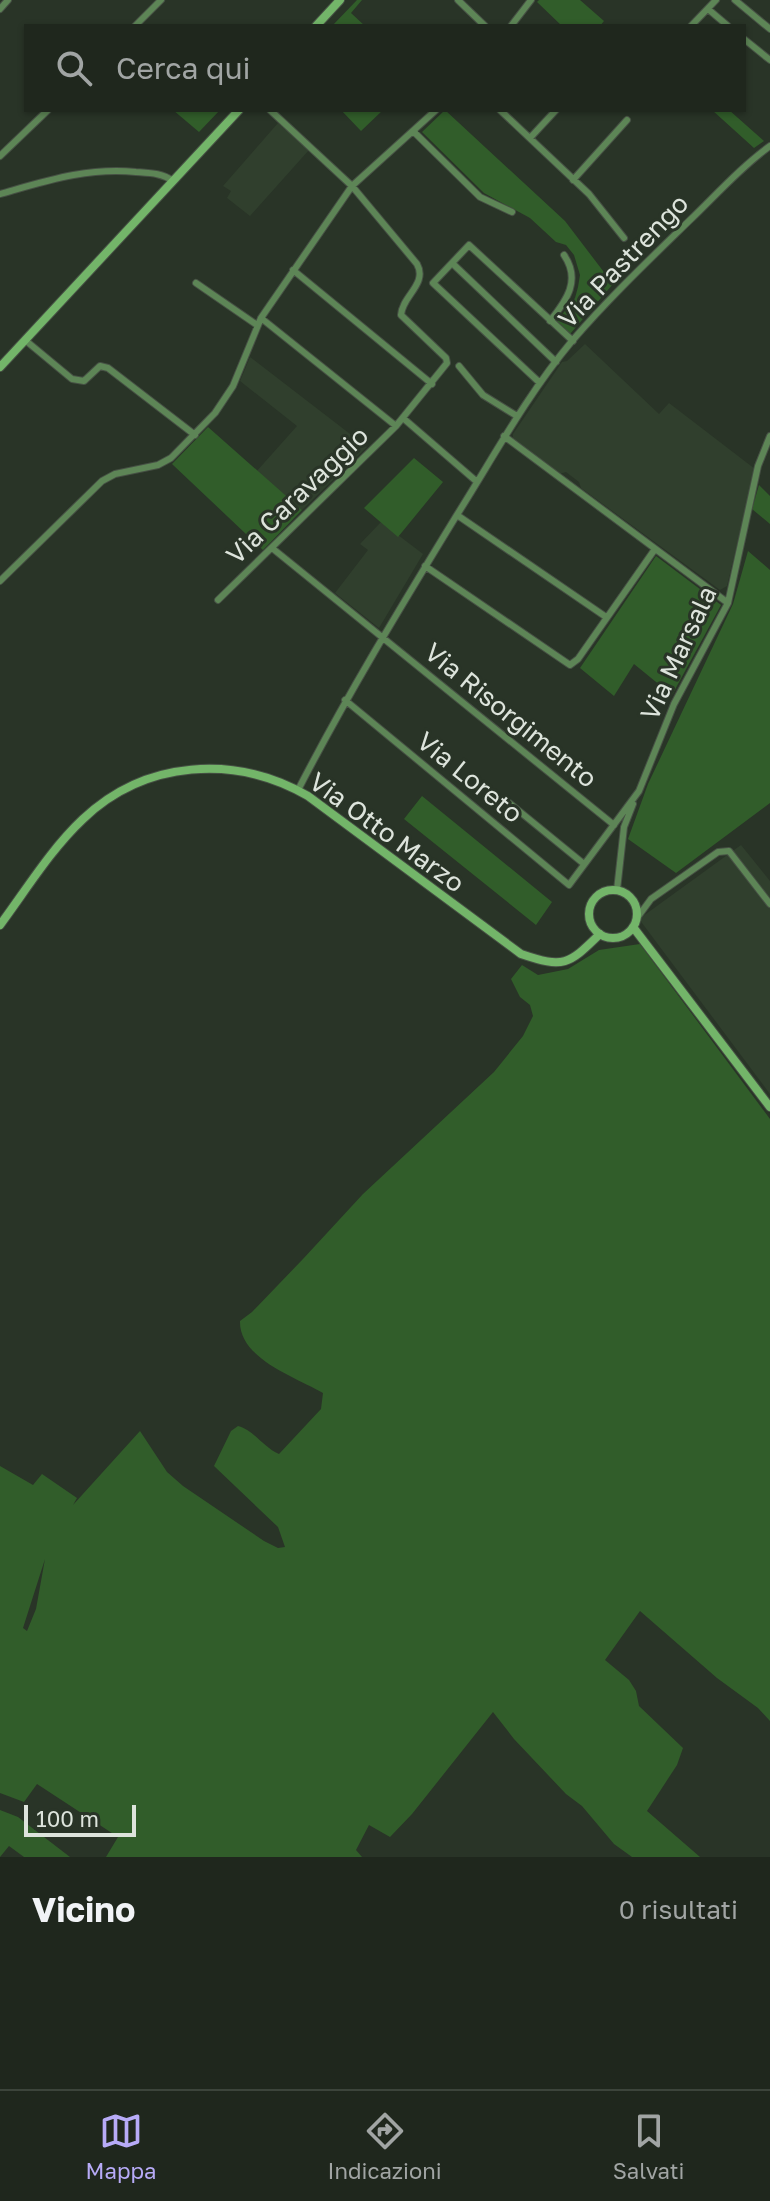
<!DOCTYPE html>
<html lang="it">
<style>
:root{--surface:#1f271d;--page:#272f26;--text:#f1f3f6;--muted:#a1a5a4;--line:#3c443b;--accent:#b7abf7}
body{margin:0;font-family:"Golos Text",sans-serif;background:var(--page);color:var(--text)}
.scale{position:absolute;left:24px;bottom:20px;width:112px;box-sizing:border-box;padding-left:8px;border:4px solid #dde4dc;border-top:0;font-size:22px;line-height:28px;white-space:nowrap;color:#dde4dc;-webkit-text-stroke:6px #293427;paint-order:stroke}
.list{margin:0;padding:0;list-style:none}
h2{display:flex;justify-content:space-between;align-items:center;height:104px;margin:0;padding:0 32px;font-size:34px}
h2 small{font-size:26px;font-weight:400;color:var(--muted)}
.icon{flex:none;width:44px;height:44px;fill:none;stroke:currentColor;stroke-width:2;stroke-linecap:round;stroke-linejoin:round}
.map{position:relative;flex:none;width:770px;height:1857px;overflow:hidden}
.search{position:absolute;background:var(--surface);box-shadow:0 2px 6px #0004;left:24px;right:24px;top:24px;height:88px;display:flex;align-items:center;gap:20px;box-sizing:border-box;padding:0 28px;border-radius:0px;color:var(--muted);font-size:30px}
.sheet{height:232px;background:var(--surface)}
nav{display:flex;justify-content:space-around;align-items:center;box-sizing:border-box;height:112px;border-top:2px solid var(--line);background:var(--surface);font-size:22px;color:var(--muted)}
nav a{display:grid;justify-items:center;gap:4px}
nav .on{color:var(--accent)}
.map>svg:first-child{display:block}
.built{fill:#303f2d}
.green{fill:#315d2a;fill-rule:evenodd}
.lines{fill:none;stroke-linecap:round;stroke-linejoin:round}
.street-casing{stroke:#465044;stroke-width:8}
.secondary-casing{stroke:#465044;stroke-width:10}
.street{stroke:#5d8556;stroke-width:6}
.secondary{stroke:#73b569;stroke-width:8}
.labels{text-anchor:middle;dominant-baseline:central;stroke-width:6;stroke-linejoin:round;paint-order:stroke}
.street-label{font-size:26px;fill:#dde4dc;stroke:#293427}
</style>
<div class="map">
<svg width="770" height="1857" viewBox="0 0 770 1857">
<rect width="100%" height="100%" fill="#293427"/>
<path class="built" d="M 278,123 L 309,150 L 250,216 L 227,198 L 231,191 L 223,186 Z
M 585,344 L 659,414 L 669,403 L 755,469 L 727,586 L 720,590 L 581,488 L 579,482 L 566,472 L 559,474 L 513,440 L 513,434 L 562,362 L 567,361 Z
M 250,357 L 367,447 L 302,510 L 256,472 L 297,426 L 240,381 Z
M 381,522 L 423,554 L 379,628 L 335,593 L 368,550 L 360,544 Z
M 741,845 L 770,881 L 770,1094 L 639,919 Z"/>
<path class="green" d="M 357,0 L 362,0 L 351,13 L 365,26 L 332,26 Z
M 539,0 L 580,0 L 604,21 L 600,26 L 562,26 L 537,2 Z
M 173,110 L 220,110 L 199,132 Z
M 341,110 L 383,110 L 361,131 Z
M 445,110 L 565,221 L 613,284 L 570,334 L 557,321 L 575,298 L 578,287 L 580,275 L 574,255 L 566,245 L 556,242 L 530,218 L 484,193 L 422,132 Z
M 712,110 L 729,110 L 764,141 L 754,148 Z
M 208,427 L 302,510 L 263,550 L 172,464 Z
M 414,458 L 443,482 L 398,537 L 364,508 Z
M 759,485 L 770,496 L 770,524 L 752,509 Z
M 748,551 L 770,570 L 770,803 L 676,873 L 628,839 L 648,784 L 733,604 Z
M 656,556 L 721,605 L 672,695 L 634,664 L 614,696 L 580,668 Z
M 422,796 L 552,902 L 536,925 L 404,819 Z
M 640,944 L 770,1119 L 770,1721 L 758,1708 L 717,1678 L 640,1611 L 605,1660 L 629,1680 L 636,1691 L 639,1706 L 683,1748 L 677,1765 L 647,1811 L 700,1857 L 632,1857 L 614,1844 L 582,1806 L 566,1794 L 514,1739 L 493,1712 L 412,1814 L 390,1837 L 369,1825 L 356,1850 L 362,1857 L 106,1857 L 118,1837 L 37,1784 L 24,1802 L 0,1793 L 0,1466 L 33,1485 L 42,1474 L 77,1498 L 73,1505 L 140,1431 L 167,1472 L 183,1486 L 264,1541 L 278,1548 L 285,1547 L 278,1527 L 214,1466 L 231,1431 L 238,1426 C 254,1430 263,1447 279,1454 L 321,1409 L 323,1393 C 296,1377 239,1359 240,1321 L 252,1312 L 303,1259 L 363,1194 L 494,1072 L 523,1036 L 533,1016 L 530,1005 L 520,997 L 511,979 L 522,965 L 538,975 L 568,969 L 599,950 ZM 45,1559 L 36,1609 L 27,1631 L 23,1628 Z
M 0,1810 L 18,1817 L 70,1857 L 24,1857 L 9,1846 L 0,1857 Z"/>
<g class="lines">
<g class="street-casing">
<path id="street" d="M 458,0 L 485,26
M 735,0 L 770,29
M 0,9 L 8,0
M 708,9 L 728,26
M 135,26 L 161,0
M 511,26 L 531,0
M 691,26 L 716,0
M 744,39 L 770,60
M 500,110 L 589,194 L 624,238
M 413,131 L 480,197 L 512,212
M 530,138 L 556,110
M 0,156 L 48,110
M 573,180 L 627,120
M 0,194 C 46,181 88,167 136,172 C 150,173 162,173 173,181
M 452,263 L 556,362
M 293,270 L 432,384
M 196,283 L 257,325
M 261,318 L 396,426
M 550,321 C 567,300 581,280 564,255
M 25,340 L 72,379 L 84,381 L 100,366 L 108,368 L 195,435
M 459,366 L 483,395 L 517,416
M 540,383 L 433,283 L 469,245 L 573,341
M 403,418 L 476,481
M 504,436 L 728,603
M 457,515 L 606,617
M 272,548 L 614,825
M 425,566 L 570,665 L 578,659 L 655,549
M 0,581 L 102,481 L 115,474 L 158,465 L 171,458 L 215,413 L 233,386 L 261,318 L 352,186 L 436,110
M 218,600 L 396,426 L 447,363 L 446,358 L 401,315 C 402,296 428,284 417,264 L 352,186 L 270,110
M 345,700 L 569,885 L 639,791 L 674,704 L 728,603 L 758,466 L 770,436
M 298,790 C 346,697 400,608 455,518 C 493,458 526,396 572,341 C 608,299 650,259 690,220 C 716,195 741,167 770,146
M 508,802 L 584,864
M 617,890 L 624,827 L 633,804
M 637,918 L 651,899 L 718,852 L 729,851 L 770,904"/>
</g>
<g class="secondary-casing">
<path id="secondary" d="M 316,26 L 340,0
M 0,367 L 239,110
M589 914a24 24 0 1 1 48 0a24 24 0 1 1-48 0Z
M 0,925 C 26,890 51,849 83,819 C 145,760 235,754 308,796 L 521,954 C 565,969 569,964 600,934
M 633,927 L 770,1107"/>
</g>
<use href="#street" class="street"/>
<use href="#secondary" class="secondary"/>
</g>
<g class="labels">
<g class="street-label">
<text transform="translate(623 261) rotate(-46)">Via Pastrengo</text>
<text transform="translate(297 495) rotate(-44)">Via Caravaggio</text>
<text transform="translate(678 653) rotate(-65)">Via Marsala</text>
<text transform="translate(511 715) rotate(39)">Via Risorgimento</text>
<text transform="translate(470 777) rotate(39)">Via Loreto</text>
<text transform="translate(387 832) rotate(36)">Via Otto Marzo</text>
</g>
</g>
</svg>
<div class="scale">100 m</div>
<div class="search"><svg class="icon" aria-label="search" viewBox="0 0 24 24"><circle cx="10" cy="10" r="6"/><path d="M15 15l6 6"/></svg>Cerca qui</div>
</div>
<section class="sheet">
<h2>Vicino<small>0 risultati</small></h2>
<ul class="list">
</ul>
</section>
<nav>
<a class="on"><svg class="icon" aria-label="map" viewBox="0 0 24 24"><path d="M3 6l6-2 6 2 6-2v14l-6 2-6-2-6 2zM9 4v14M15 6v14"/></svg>Mappa</a>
<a><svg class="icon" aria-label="directions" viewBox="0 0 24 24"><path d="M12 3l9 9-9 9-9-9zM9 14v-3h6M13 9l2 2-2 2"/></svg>Indicazioni</a>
<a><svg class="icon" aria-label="saved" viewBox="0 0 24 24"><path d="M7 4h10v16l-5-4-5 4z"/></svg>Salvati</a>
</nav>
